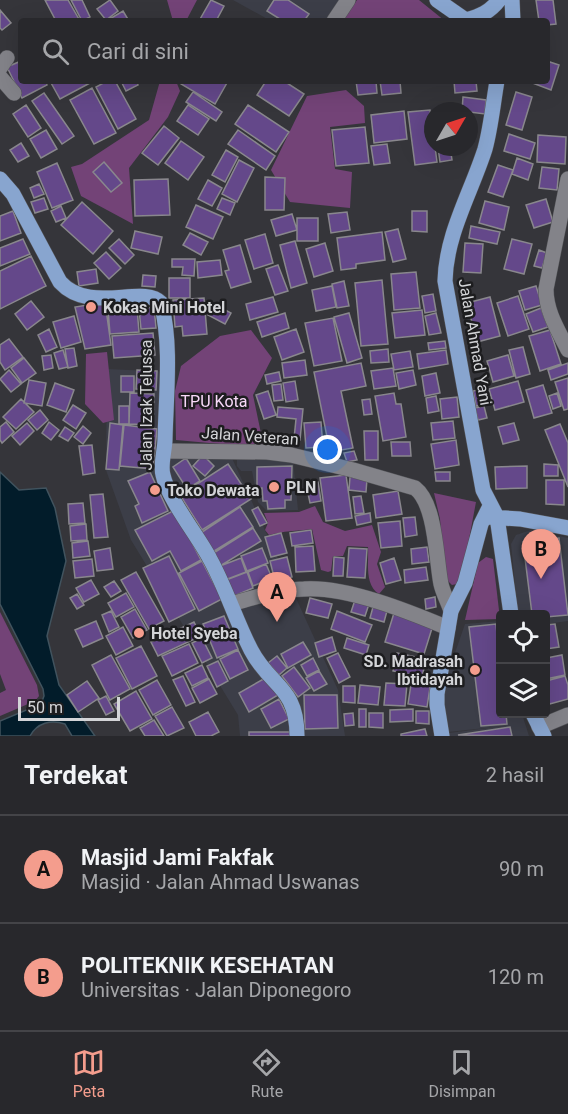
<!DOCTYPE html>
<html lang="id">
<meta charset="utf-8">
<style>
:root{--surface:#28282c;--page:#343438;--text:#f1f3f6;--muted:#a5a6a9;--line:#444448;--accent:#f49d8d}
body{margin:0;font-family:Roboto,sans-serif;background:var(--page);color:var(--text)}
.controls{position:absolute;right:18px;bottom:18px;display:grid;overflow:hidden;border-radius:6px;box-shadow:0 6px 24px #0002}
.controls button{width:54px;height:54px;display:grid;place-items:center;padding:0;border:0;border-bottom:2px solid var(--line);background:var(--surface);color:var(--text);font:30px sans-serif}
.compass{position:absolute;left:424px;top:102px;width:54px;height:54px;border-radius:50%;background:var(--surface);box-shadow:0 6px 24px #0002;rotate:51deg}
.scale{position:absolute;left:18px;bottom:15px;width:102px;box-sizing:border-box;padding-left:6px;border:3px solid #d3d4d7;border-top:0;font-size:16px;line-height:21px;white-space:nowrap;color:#d3d4d7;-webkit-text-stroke:4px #1d1d1f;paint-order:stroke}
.you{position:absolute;left:328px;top:450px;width:21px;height:21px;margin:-15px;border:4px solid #fff;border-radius:50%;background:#1a73e8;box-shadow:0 0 0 9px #1a73e833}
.badge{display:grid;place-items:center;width:39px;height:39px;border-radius:50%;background:var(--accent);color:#111;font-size:20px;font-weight:700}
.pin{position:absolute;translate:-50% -50px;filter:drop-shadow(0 2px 3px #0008)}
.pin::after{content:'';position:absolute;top:32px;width:21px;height:18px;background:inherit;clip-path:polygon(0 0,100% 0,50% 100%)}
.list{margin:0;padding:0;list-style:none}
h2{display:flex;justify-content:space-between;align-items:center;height:78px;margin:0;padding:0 24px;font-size:26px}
h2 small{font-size:20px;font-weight:400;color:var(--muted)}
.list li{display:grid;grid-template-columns:39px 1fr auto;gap:18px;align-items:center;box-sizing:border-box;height:108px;padding:0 24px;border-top:2px solid var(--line)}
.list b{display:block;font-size:22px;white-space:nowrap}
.list p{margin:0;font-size:20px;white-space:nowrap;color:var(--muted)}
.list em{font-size:20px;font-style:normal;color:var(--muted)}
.icon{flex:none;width:33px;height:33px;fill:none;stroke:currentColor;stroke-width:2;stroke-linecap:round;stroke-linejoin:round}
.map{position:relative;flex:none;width:568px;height:736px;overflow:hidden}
.search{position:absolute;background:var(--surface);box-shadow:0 6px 24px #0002;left:18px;right:18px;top:18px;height:66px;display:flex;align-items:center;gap:15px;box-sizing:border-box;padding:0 21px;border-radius:6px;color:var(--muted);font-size:22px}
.sheet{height:294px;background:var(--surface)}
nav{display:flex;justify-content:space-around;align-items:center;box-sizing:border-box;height:84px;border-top:2px solid var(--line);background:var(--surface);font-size:16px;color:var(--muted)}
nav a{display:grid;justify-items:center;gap:3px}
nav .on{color:var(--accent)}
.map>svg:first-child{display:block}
.built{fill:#3c3e48}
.green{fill:#734377}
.water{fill:#021c2a;stroke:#41535e;stroke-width:1.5}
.building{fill:#64488a;stroke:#89878d;stroke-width:1.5}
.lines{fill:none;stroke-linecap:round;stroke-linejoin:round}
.minor-casing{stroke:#535458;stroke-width:16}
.major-casing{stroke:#535458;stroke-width:16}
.minor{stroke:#838389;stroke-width:15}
.major{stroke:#88a5cf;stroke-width:15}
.poi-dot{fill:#f49d8d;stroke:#1d1d1f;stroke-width:2}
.labels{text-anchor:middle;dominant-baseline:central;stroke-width:5;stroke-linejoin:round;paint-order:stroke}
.poi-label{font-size:16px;font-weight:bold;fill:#d3d4d7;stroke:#1d1d1f;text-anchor:start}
.street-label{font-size:16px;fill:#d3d4d7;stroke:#1d1d1f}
.park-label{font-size:16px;fill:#f8d9f9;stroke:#1d1d1f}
</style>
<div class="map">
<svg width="568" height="736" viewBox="0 0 568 736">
<rect width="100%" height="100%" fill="#35353a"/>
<path class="built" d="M 233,0 L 341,0 L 328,21 L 271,21 Z
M 107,369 L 173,372 L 171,455 L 231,456 L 338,690 L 345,736 L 240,736 L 238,715 L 131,540 L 106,470 Z
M 237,455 L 293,460 L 298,510 L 267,511 L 258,502 L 252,471 L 241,471 L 237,466 Z
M 531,530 L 568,538 L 568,621 L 546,624 L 546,614 L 518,614 L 511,544 L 516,535 Z
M 500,621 L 500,714 L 522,714 L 529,736 L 449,736 L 449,733 L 504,726 L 448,732 L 444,715 L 444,695 L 447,676 L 465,624 Z"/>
<path class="green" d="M 167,0 L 197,0 L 186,21 L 173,21 Z
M 357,0 L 419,0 L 445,21 L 343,21 Z
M 160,81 L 176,81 L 180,91 L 168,117 L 129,168 L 133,224 L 81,196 L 71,167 L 82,164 L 149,120 Z
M 346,90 L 364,106 L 365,123 L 330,127 L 335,169 L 352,172 L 350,208 L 290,202 L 271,170 L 307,96 Z
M 251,330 L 272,358 L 253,395 L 264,448 L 176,440 L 175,391 L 181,366 L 220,336 Z
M 107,352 L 114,420 L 103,423 L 85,404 L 86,354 Z
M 434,493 L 476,502 L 467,550 L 457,584 L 452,585 L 445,578 L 440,519 Z
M 315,506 L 323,522 L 345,531 L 372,525 L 381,552 L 377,564 L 385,587 L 379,594 C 364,584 369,562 368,547 L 347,546 L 343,556 L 333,556 L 331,571 L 328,572 L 321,570 L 312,529 C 297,531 283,531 269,535 L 265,530 L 268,523 L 264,513 L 299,512 Z
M 486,557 L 493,559 L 500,619 L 465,620 L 478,563 Z
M 0,612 L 37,685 L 39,696 L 35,701 L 0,716 L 0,693 L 6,690 L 0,674 Z"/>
<path class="water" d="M 0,472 L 19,490 L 46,488 L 55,508 L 66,561 L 47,636 L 59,685 L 95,736 L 72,736 L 65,724 C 51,719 37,723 30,736 L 0,736 L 0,721 L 41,704 L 44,696 L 43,689 L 0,604 Z"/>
<path class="building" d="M 45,0 L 68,0 L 80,21 L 56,21 Z
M 71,0 L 82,0 L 90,17 L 82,21 Z
M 110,0 L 118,11 L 106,20 L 97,9 Z
M 211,0 L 224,6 L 216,21 L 199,21 Z
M 274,0 L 288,0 L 309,14 L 304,21 L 283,21 L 267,11 Z
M 536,0 L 553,0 L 556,24 L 547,25 L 547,21 L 539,21 Z
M 0,10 L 11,23 L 2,30 L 0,28 Z
M 123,11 L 129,21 L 109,21 L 108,20 Z
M 21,61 L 21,81 L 45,81 L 47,85 L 22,98 L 7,67 Z
M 547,61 L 559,65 L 551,90 L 530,82 L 547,81 Z
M 50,81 L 88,81 L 90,83 L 60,99 Z
M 107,81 L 115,81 L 136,119 L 118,129 L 96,87 Z
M 121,81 L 136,81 L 138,85 L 126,91 Z
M 182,81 L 228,81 L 215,104 L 181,84 Z
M 266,81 L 284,81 L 304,94 L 289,116 L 257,95 Z
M 356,81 L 376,81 L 377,93 L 358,95 Z
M 380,81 L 400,81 L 401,93 L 382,95 Z
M 454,81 L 476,81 L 477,91 L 455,93 Z
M 92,88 L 116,133 L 94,144 L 70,100 Z
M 193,92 L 222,112 L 216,121 L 186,102 Z
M 516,92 L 532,97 L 522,130 L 506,125 Z
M 44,93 L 74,136 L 62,144 L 32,101 Z
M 463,97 L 486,100 L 485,114 L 462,111 Z
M 26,105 L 41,128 L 28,137 L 13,114 Z
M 188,105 L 209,119 L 198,135 L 177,121 Z
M 248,105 L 289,132 L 276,152 L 235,124 Z
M 430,110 L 433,147 L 435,147 L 437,162 L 415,165 L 408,112 Z
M 404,111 L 407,139 L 374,143 L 371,115 Z
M 164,126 L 179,138 L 158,165 L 142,153 Z
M 365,127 L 369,163 L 336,166 L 332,130 Z
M 46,130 L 57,149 L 41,158 L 30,139 Z
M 238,130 L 275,156 L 266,170 L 228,144 Z
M 509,134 L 535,143 L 530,159 L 504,151 Z
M 538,135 L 566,137 L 565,164 L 537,162 Z
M 181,141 L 204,157 L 188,180 L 165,163 Z
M 21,143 L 29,156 L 18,162 L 10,150 Z
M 387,144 L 390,163 L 374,165 L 371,146 Z
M 438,147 L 450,147 L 452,160 L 440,162 Z
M 226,150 L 238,157 L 225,182 L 212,175 Z
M 517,158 L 533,164 L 528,180 L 512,174 Z
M 239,160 L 254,168 L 237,202 L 222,194 Z
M 104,162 L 122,183 L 111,192 L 93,172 Z
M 57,163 L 73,200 L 52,208 L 37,172 Z
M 498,165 L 513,170 L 503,197 L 488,192 Z
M 542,167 L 559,169 L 557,190 L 539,188 Z
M 265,177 L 285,178 L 284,210 L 265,210 Z
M 168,179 L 170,215 L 135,216 L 134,180 Z
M 208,180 L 222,188 L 212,206 L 198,199 Z
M 39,184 L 44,194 L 34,198 L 30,188 Z
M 44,198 L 48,209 L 35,213 L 31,202 Z
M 222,198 L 235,203 L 230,215 L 217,209 Z
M 546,199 L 553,222 L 534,228 L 526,205 Z
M 485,201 L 509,207 L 504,230 L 479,223 Z
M 82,202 L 113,231 L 93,254 L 61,225 Z
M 196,205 L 223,217 L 213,239 L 186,227 Z
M 61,206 L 66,218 L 56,222 L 51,211 Z
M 13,211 L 21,233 L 0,241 L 0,216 Z
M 412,211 L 427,211 L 427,232 L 412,231 Z
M 347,212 L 350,230 L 331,233 L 328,214 Z
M 292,214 L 297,230 L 276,236 L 271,220 Z
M 297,218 L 318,218 L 318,241 L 297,241 Z
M 471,226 L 500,232 L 497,244 L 469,238 Z
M 398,229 L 406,259 L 393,262 L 385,232 Z
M 135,231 L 162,237 L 158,254 L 131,248 Z
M 382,232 L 385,260 L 356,264 L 356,268 L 341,270 L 337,238 Z
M 190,233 L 208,242 L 201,255 L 183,245 Z
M 265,234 L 273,263 L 254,269 L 245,240 Z
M 23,239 L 30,254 L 0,266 L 0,248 Z
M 119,239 L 134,255 L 125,264 L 109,248 Z
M 512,239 L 532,244 L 524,274 L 504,269 Z
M 295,241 L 307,283 L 291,288 L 280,245 Z
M 325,243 L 333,271 L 314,277 L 306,249 Z
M 465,243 L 483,244 L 481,273 L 463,272 Z
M 240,245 L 251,282 L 231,288 L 225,271 L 229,270 L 223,250 Z
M 539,250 L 547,253 L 542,268 L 534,266 Z
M 106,252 L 121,268 L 109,279 L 94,263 Z
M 31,256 L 46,286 L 0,309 L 0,271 Z
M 172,259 L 195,259 L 194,276 L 182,275 L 183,267 L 172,267 Z
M 220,260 L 222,275 L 198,278 L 197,262 Z
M 278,265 L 288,291 L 275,295 L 266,269 Z
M 96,269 L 98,283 L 79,286 L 77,272 Z
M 416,272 L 420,308 L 394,310 L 391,274 Z
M 143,275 L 156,276 L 155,287 L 142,286 Z
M 169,278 L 190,278 L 190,298 L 169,298 Z
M 382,280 L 388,344 L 361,346 L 355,283 Z
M 344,281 L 349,306 L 337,308 L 332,284 Z
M 332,286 L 336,307 L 316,311 L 312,290 Z
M 536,286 L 542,305 L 525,310 L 519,291 Z
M 433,294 L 436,311 L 425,313 L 422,296 Z
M 518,296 L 529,329 L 508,336 L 497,303 Z
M 273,297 L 278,312 L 250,320 L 246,304 Z
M 490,297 L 500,336 L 477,342 L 467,303 Z
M 204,298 L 207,334 L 183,336 L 182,326 L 175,327 L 173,300 Z
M 31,301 L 44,317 L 27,330 L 15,314 Z
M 105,302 L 111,345 L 85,349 L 75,307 Z
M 214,304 L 231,313 L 225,324 L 208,315 Z
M 154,307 L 156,328 L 141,329 L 139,309 Z
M 137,308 L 139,332 L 110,334 L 108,309 Z
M 541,308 L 548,327 L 533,332 L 526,314 Z
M 422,310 L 425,335 L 395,338 L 392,313 Z
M 285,313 L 289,328 L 262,337 L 257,322 Z
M 349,313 L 362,358 L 347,363 L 334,317 Z
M 436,313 L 441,333 L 429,335 L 425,316 Z
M 74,316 L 81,342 L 61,348 L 53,322 Z
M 333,318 L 342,361 L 314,366 L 305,323 Z
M 49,329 L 57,347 L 46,352 L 38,335 Z
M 296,329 L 304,352 L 282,360 L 274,337 Z
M 550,330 L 561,364 L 540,371 L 529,336 Z
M 153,333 L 155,355 L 114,358 L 112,336 Z
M 9,339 L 23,357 L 5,370 L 0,362 L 0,345 Z
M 445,341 L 446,348 L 429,350 L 428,343 Z
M 523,347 L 530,374 L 516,378 L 509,350 Z
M 74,348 L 77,366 L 68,368 L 65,349 Z
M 388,349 L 389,362 L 371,363 L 370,351 Z
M 63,350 L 68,367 L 59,369 L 54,353 Z
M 446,350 L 448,364 L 419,369 L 417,354 Z
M 410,351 L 413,367 L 394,370 L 391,354 Z
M 51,355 L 53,368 L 44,370 L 42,356 Z
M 508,355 L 514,376 L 493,382 L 487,361 Z
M 24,358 L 36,373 L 22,383 L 11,368 Z
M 305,360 L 307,375 L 284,378 L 282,363 Z
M 361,363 L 366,386 L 341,391 L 353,448 L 330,452 L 314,372 Z
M 568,363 L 568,374 L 551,380 L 548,370 Z
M 393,368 L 396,386 L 374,389 L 371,371 Z
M 9,370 L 21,384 L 11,392 L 0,379 Z
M 137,370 L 157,371 L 156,390 L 136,389 Z
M 413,370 L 416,385 L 399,389 L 396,373 Z
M 279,372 L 281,381 L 267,384 L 265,375 Z
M 436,373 L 440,393 L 425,396 L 422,376 Z
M 121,376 L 134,376 L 134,392 L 121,392 Z
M 568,378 L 568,409 L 564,410 L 555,382 Z
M 29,380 L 46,383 L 42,406 L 24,403 Z
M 295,381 L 298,400 L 286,402 L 283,383 Z
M 518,381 L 524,402 L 495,410 L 489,389 Z
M 55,383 L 74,390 L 66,412 L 47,405 Z
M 281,384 L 283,400 L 274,401 L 272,385 Z
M 543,385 L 552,413 L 534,418 L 526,390 Z
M 487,388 L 490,403 L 476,406 L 473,391 Z
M 268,391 L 276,415 L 264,419 L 256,395 Z
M 130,393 L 154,394 L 153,425 L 129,424 Z
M 394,393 L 396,404 L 401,404 L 406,437 L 383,441 L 375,396 Z
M 557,393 L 561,406 L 553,409 L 549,396 Z
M 436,396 L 439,411 L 428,413 L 426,398 Z
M 457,397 L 459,417 L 442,419 L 440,399 Z
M 21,399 L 34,412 L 16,429 L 3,417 Z
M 370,399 L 372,414 L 364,415 L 362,400 Z
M 73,405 L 86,413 L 76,429 L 63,420 Z
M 119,406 L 129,406 L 129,424 L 119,424 Z
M 484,406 L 487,418 L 478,420 L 475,408 Z
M 278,407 L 303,409 L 300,440 L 294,439 L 296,419 L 277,417 Z
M 40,410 L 48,420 L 37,430 L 28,420 Z
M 453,421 L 455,438 L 433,440 L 431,423 Z
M 6,422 L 14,432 L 2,443 L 0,440 L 0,427 Z
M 49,422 L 59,430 L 51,440 L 42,433 Z
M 321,422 L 323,447 L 306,448 L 304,423 Z
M 27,423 L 34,431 L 20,445 L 12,436 Z
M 110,423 L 123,425 L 119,470 L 106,469 Z
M 514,423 L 519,440 L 503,444 L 498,427 Z
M 560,424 L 568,443 L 568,487 L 545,430 Z
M 124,425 L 157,429 L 153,469 L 120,466 Z
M 83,426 L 91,433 L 83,444 L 74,437 Z
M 65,427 L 74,433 L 68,441 L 59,436 Z
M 364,431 L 378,431 L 378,460 L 365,460 Z
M 456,440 L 459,465 L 435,469 L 431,444 Z
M 391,442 L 410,442 L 411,456 L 392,456 Z
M 92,445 L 95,473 L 83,475 L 79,446 Z
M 354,451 L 357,460 L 347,462 L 344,453 Z
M 203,455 L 214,466 L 205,476 L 193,466 Z
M 186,458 L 200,481 L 187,489 L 173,467 Z
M 228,464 L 251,499 L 202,530 L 180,495 Z
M 544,464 L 558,465 L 558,476 L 544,476 Z
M 292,466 L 291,500 L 285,500 L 285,508 L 268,509 L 267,501 L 263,501 L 262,488 L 257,488 L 257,467 Z
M 527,466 L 527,488 L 496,489 L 495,467 Z
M 150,472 L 168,511 L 142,523 L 135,506 L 139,504 L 128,481 Z
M 435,472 L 450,472 L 450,481 L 436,481 Z
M 346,475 L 352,518 L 326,521 L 320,478 Z
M 350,477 L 367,479 L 366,492 L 349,490 Z
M 546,480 L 564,480 L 564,505 L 546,504 Z
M 318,482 L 321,501 L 310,503 L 306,484 Z
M 398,491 L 402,514 L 376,518 L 373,495 Z
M 103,494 L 108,537 L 94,538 L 90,495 Z
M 361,496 L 364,513 L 355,514 L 353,497 Z
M 83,503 L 85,523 L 69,524 L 68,504 Z
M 240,507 L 253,527 L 211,553 L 199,534 Z
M 258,507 L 267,523 L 260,526 L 252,510 Z
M 175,510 L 201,560 L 181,571 L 170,551 L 152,561 L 135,530 Z
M 370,513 L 371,522 L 357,525 L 355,516 Z
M 415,517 L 417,535 L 405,537 L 403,518 Z
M 400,521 L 402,546 L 381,548 L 378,523 Z
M 86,524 L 87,540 L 71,541 L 70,526 Z
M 253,528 L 261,541 L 220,566 L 212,554 Z
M 311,530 L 313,543 L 292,546 L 290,533 Z
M 281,533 L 287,553 L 271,557 L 265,537 Z
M 559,538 L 568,615 L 546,617 L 546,614 L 532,614 L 523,542 Z
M 88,541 L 90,556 L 73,558 L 72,543 Z
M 313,546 L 315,571 L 296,572 L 295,547 Z
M 427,547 L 429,562 L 412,564 L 411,549 Z
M 110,548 L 113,569 L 97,571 L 94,551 Z
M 262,548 L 268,563 L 247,571 L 241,556 Z
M 349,548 L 367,549 L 365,578 L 347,577 Z
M 169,556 L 195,609 L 169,622 L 143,568 Z
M 287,557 L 292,577 L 275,581 L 270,561 Z
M 334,557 L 344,558 L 343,576 L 333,576 Z
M 241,558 L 246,572 L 225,580 L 220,566 Z
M 394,558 L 401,580 L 386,584 L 380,563 Z
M 92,559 L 94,576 L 75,578 L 73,561 Z
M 202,561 L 222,599 L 199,611 L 179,573 Z
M 266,564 L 272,578 L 253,586 L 248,572 Z
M 426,567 L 428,580 L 405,583 L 404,570 Z
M 136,572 L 164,621 L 149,629 L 121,580 Z
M 247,572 L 253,588 L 232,597 L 226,580 Z
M 91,580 L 99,594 L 84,602 L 76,588 Z
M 114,581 L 121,591 L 111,597 L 104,587 Z
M 126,593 L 134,607 L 116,617 L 108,603 Z
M 77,594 L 84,605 L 77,609 L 70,598 Z
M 435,597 L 436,607 L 426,609 L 425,599 Z
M 310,598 L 332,604 L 328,618 L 306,613 Z
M 355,600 L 369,604 L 365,616 L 351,612 Z
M 373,607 L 387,611 L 384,622 L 370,618 Z
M 135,609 L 147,630 L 133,638 L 121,617 Z
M 111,611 L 119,627 L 109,632 L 102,615 Z
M 337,611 L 372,625 L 365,642 L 331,629 Z
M 394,613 L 433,625 L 424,654 L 385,642 Z
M 224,616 L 238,649 L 217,658 L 203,624 Z
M 96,621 L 103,638 L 83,647 L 75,630 Z
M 194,622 L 201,636 L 158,656 L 151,642 Z
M 496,624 L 500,664 L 500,714 L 506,714 L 507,724 L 481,726 L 469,627 Z
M 555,624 L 559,647 L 546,649 L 546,625 Z
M 123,627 L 133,646 L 116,655 L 106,636 Z
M 332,637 L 336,651 L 319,657 L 315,643 Z
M 202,638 L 212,658 L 202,663 L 192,643 Z
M 347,638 L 369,645 L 366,655 L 344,648 Z
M 303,642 L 311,655 L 288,668 L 281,654 Z
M 189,644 L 198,663 L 172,676 L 162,656 Z
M 141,646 L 157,676 L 132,689 L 116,658 Z
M 238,650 L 248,670 L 230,679 L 220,659 Z
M 338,653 L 350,677 L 339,683 L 327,658 Z
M 397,653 L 426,659 L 422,677 L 393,671 Z
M 111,655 L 130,689 L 110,700 L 92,665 Z
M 562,655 L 565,675 L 546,679 L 546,658 Z
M 277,656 L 287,668 L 279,675 L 268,663 Z
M 313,658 L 319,670 L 307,676 L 301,665 Z
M 218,661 L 228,681 L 217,687 L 207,666 Z
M 202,665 L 208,678 L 192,686 L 185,673 Z
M 294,667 L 310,688 L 298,697 L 282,676 Z
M 319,671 L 327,684 L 314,691 L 306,678 Z
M 183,676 L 195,702 L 186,706 L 173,680 Z
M 565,676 L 568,685 L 568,699 L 546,705 L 546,681 Z
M 267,677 L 278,695 L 249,712 L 239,693 Z
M 412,678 L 431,681 L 427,707 L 408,704 Z
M 209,679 L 217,694 L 200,703 L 192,688 Z
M 157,680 L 171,705 L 153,715 L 139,690 Z
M 87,681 L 99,698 L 78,712 L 67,695 Z
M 386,683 L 407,684 L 405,706 L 384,705 Z
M 360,685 L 380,687 L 378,705 L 358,703 Z
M 343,686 L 355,686 L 355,703 L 343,702 Z
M 136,691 L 152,719 L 130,731 L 114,704 Z
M 304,695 L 337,695 L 338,728 L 305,729 Z
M 106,696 L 114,711 L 106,715 L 98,700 Z
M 279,699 L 289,719 L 271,728 L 261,709 Z
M 172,707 L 184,728 L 167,736 L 155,716 Z
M 359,709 L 366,709 L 366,727 L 359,727 Z
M 413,709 L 413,721 L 390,722 L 390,710 Z
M 416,711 L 429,711 L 429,724 L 416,723 Z
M 208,712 L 219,732 L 211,736 L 196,736 L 189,722 Z
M 353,713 L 354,725 L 345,726 L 344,714 Z
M 369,713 L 383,713 L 383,728 L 369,727 Z
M 154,720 L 164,736 L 145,736 L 140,728 Z
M 510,727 L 512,736 L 458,735 Z
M 425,729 L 427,736 L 401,736 L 401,734 Z
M 249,732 L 293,732 L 293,736 L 249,736 Z"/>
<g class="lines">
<g class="minor-casing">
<path id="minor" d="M 334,21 L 348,0
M 0,68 L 7,58
M 0,77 L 14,93
M 568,179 L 546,289 C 546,312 558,330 568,350
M 165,451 L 267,452 L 291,455 L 353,470 L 415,488 C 436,504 436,559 441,584 C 443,593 448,602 451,611
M 231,604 C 255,597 279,590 304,589 C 346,586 410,612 448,628
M 539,727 L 568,715"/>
</g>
<g class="major-casing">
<path id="major" d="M 437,0 L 467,21
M 512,0 L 513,21
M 466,20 C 480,16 490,12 499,0
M 497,81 C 493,104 491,127 485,149 C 471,193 446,234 445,281 L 483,490 L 497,517 L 511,614
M 0,179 L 13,194 L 60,282 C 90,315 143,284 161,303 C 172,344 166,396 165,439 C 165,450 160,465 163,475 C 168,499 198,536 210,559 C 226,588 236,621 251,650 C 270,687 297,686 297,736
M 488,517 L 520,519 L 568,528
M 533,714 L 544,736
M 442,736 L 437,705 L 437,694 L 451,611 L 465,583 L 481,524 L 490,506"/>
</g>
<use href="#minor" class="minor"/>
<use href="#major" class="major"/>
</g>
<g class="poi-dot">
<circle cx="91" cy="307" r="6"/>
<circle cx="274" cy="487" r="6"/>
<circle cx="155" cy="490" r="6"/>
<circle cx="139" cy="633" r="6"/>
<circle cx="475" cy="670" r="6"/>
</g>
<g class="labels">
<g class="poi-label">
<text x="103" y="307">Kokas Mini Hotel</text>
<text x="286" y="487">PLN</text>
<text x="167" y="490">Toko Dewata</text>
<text x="151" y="633">Hotel Syeba</text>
<text x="463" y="661" text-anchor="end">SD. Madrasah<tspan x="463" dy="18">Ibtidayah</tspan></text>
</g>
<g class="street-label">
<text transform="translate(475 342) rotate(80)">Jalan Ahmad Yani</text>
<text transform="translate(146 405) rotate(-90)">Jalan Izak Telussa</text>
<text transform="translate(250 436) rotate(4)">Jalan Veteran</text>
</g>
<g class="park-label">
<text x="214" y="401">TPU Kota</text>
</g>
</g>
</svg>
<div class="controls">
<button><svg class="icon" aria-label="locate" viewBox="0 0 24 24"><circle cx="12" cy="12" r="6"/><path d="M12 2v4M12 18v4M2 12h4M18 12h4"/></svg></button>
<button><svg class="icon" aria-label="layers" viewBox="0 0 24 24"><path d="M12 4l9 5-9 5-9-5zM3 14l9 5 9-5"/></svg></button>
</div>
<svg class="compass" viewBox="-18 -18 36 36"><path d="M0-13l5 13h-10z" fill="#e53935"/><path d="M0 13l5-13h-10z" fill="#a5a6a9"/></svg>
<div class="scale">50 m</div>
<div class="you"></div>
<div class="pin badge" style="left:277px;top:622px">A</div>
<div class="pin badge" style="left:541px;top:579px">B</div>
<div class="search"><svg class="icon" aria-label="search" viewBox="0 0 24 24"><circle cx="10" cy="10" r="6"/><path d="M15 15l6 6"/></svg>Cari di sini</div>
</div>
<section class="sheet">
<h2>Terdekat<small>2 hasil</small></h2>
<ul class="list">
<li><span class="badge">A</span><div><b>Masjid Jami Fakfak</b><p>Masjid · Jalan Ahmad Uswanas</p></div><em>90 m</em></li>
<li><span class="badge">B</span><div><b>POLITEKNIK KESEHATAN</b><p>Universitas · Jalan Diponegoro</p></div><em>120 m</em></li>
</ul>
</section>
<nav>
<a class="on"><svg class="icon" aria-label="map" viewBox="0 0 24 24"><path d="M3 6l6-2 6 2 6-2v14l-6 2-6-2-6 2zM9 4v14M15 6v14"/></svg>Peta</a>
<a><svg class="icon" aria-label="directions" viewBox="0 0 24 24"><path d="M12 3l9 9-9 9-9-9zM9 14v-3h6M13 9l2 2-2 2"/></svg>Rute</a>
<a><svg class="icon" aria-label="saved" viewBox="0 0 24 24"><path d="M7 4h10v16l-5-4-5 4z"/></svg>Disimpan</a>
</nav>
